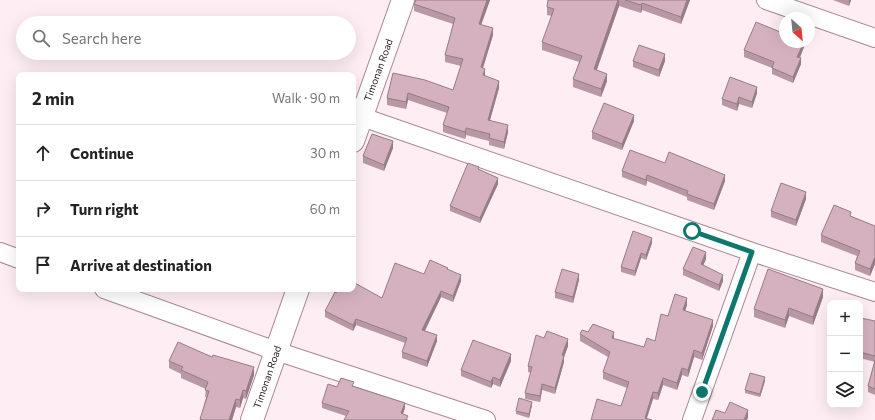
<!DOCTYPE html>
<meta charset="utf-8">
<style>
:root{--surface:#fff;--page:#f6f6f6;--text:#222;--muted:#767676;--line:#e0e0e0}
body{margin:0;font-family:Commissioner,sans-serif;background:var(--page);color:var(--text)}
.controls{position:absolute;right:12px;bottom:12px;display:grid;overflow:hidden;border-radius:8px;box-shadow:0 4px 16px #0002}
.controls button{width:36px;height:36px;display:grid;place-items:center;padding:0;border:0;border-bottom:1px solid var(--line);background:var(--surface);color:var(--text);font:20px sans-serif}
.compass{position:absolute;left:779px;top:12px;width:36px;height:36px;border-radius:50%;background:var(--surface);box-shadow:0 4px 16px #0002;rotate:153deg}
.stop{position:absolute;width:12px;height:12px;margin:-9px;border:3px solid #0f766e;border-radius:50%;background:#fff}
.stop.end{background:#0f766e;border-color:#fff;box-shadow:0 1px 4px #0008}
.list{margin:0;padding:0;list-style:none}
h2{display:flex;justify-content:space-between;align-items:center;height:52px;margin:0;padding:0 16px;font-size:17px}
h2 small{font-size:13px;font-weight:400;color:var(--muted)}
.list li{display:grid;grid-template-columns:26px 1fr auto;gap:12px;align-items:center;box-sizing:border-box;height:56px;padding:0 16px;border-top:1px solid var(--line)}
.list b{display:block;font-size:15px;white-space:nowrap}
.list em{font-size:13px;font-style:normal;color:var(--muted)}
.icon{flex:none;width:22px;height:22px;fill:none;stroke:currentColor;stroke-width:2;stroke-linecap:round;stroke-linejoin:round}
.map{position:relative;flex:none;width:875px;height:420px;overflow:hidden}
.search{position:absolute;background:var(--surface);box-shadow:0 4px 16px #0002;left:16px;top:16px;width:340px;height:44px;display:flex;align-items:center;gap:10px;box-sizing:border-box;padding:0 14px;border-radius:22px;color:var(--muted);font-size:15px}
.panel{position:absolute;background:var(--surface);box-shadow:0 4px 16px #0002;left:16px;top:72px;width:340px;height:220px;border-radius:8px}
.map>svg:first-child{display:block}
.lines{fill:none;stroke-linecap:round;stroke-linejoin:round}
.minor-casing{stroke:#a98694;stroke-width:20}
.tertiary-casing{stroke:#a98694;stroke-width:24}
.minor{stroke:#fff;stroke-width:18}
.tertiary{stroke:#fff;stroke-width:22}
.wall{fill:#b798a4}
.shaded-wall{fill:#957c86}
.building{fill:#d5b1bf;stroke:#957c86}
.route{stroke:#0f766e;stroke-width:5}
.labels{text-anchor:middle;dominant-baseline:central;stroke-width:3;stroke-linejoin:round;paint-order:stroke}
.street-label{font-size:10px;fill:#26191e;stroke:#fff}
</style>
<div class="map">
<svg width="875" height="420" viewBox="0 0 875 420">
<rect width="100%" height="100%" fill="#feeef4"/>
<g class="lines">
<g class="minor-casing">
<path id="minor" d="M 766,0 L 875,38
M 362,117 L 752,252 L 875,292
M 0,252 L 19,259
M 104,289 L 276,351 L 486,420
M 692,420 L 752,252"/>
</g>
<g class="tertiary-casing">
<path id="tertiary" d="M 353,141 L 403,0
M 252,420 L 298,289"/>
</g>
<use href="#minor" class="minor"/>
<use href="#tertiary" class="tertiary"/>
</g>
<path class="wall" d="M 416,0 L 490,0 L 481,24 L 493,35 L 483,68 L 485,76 L 499,88 L 490,120 L 508,132 L 504,149 L 489,145 L 489,141 L 466,135 L 465,139 L 443,132 L 443,125 L 447,113 L 408,100 L 406,109 L 387,105 L 387,98 L 393,73 L 453,90 L 461,66 L 445,62 L 445,55 L 453,24 L 414,11 L 414,4 Z
M 548,0 L 690,0 L 681,24 L 642,10 L 641,13 L 619,6 L 597,70 L 607,81 L 601,97 L 573,87 L 573,79 L 579,62 L 542,50 L 542,42 L 552,16 L 547,15 L 547,7 Z
M 833,0 L 851,0 L 849,6 Z
M 785,34 L 806,42 L 800,58 L 801,64 L 793,83 L 772,74 L 772,68 L 744,57 L 744,50 Z
M 633,61 L 665,61 L 659,77 L 633,67 Z
M 757,93 L 752,108 L 739,104 L 737,111 L 722,105 L 722,99 Z
M 634,121 L 622,150 L 592,139 L 592,132 Z
M 393,148 L 384,171 L 363,163 L 363,156 Z
M 665,163 L 725,181 L 714,210 L 687,200 L 687,197 L 647,181 L 646,186 L 622,177 L 622,171 Z
M 479,169 L 498,184 L 480,223 L 450,211 L 450,206 Z
M 806,199 L 796,226 L 771,217 L 771,211 Z
M 851,216 L 875,226 L 875,264 L 870,276 L 855,270 L 855,263 L 857,256 L 821,242 L 821,235 Z
M 652,243 L 646,260 L 641,258 L 635,276 L 621,272 L 621,267 Z
M 706,259 L 703,265 L 723,281 L 719,291 L 683,275 L 683,269 Z
M 448,270 L 461,281 L 453,302 L 441,297 L 425,331 L 437,341 L 427,367 L 402,358 L 402,352 L 405,343 L 356,325 L 353,331 L 325,317 L 325,311 L 336,293 L 382,298 Z
M 579,280 L 573,303 L 555,298 L 555,292 Z
M 823,297 L 813,325 L 789,316 L 785,328 L 754,317 L 754,309 Z
M 687,305 L 685,311 L 713,326 L 702,360 L 694,357 L 688,377 L 682,375 L 677,390 L 663,385 L 658,400 L 653,399 L 647,418 L 591,420 L 621,406 L 627,388 L 603,379 L 603,372 L 608,357 L 580,341 L 580,334 L 614,339 L 644,347 L 655,341 L 668,316 Z
M 860,321 L 875,321 L 875,395 L 868,392 L 868,386 L 875,362 L 860,358 Z
M 544,338 L 568,346 L 564,357 L 564,362 L 555,394 L 542,390 L 540,402 L 525,399 L 525,393 L 531,373 L 528,372 L 528,366 Z
M 169,361 L 254,375 L 246,399 L 243,398 L 240,408 L 236,407 L 232,420 L 200,420 L 206,397 L 205,397 L 206,389 L 181,378 L 181,374 L 169,368 Z
M 511,361 L 500,387 L 493,384 L 491,388 L 461,376 L 461,370 Z
M 765,381 L 760,397 L 745,393 L 745,390 Z
M 337,387 L 354,387 L 405,408 L 403,414 L 408,420 L 346,416 L 322,408 L 322,403 Z
M 532,405 L 529,418 L 516,414 L 516,411 Z"/>
<path class="shaded-wall" d="M 487,0 L 490,0 L 479,31 L 479,24 Z
M 618,0 L 619,0 L 619,6 L 594,77 L 594,69 Z
M 687,0 L 690,0 L 681,24 L 681,17 Z
M 849,0 L 851,0 L 849,6 Z
M 642,3 L 642,10 L 641,13 L 641,5 Z
M 493,28 L 493,35 L 481,74 L 481,67 Z
M 804,42 L 806,42 L 797,63 L 797,57 Z
M 665,54 L 665,61 L 659,77 L 659,70 Z
M 801,58 L 801,64 L 793,83 L 793,77 Z
M 485,69 L 485,75 L 483,75 Z
M 607,74 L 607,81 L 601,97 L 601,89 Z
M 499,81 L 499,88 L 488,127 L 488,120 Z
M 757,87 L 757,93 L 752,108 L 752,102 Z
M 408,93 L 408,100 L 406,109 L 406,102 Z
M 739,97 L 739,104 L 737,111 L 737,104 Z
M 634,115 L 634,121 L 622,150 L 622,144 Z
M 508,125 L 508,132 L 504,149 L 504,142 Z
M 466,128 L 466,135 L 465,139 L 465,132 Z
M 393,141 L 393,148 L 384,171 L 384,165 Z
M 647,175 L 647,181 L 646,186 L 646,180 Z
M 725,175 L 725,181 L 714,210 L 714,204 Z
M 498,178 L 498,184 L 480,223 L 480,218 Z
M 806,192 L 806,199 L 796,226 L 796,220 Z
M 652,238 L 652,243 L 646,260 L 646,255 Z
M 706,252 L 706,259 L 701,271 L 701,264 Z
M 641,253 L 641,258 L 635,276 L 635,271 Z
M 875,257 L 875,264 L 870,276 L 870,269 Z
M 579,274 L 579,280 L 573,303 L 573,297 Z
M 461,275 L 461,281 L 453,302 L 453,296 Z
M 723,275 L 723,281 L 719,291 L 719,285 Z
M 823,289 L 823,297 L 813,325 L 813,317 Z
M 441,291 L 441,297 L 422,336 L 422,330 Z
M 687,298 L 687,305 L 683,317 L 683,310 Z
M 789,308 L 789,316 L 785,328 L 785,320 Z
M 356,319 L 356,325 L 353,331 L 353,325 Z
M 713,320 L 713,326 L 702,360 L 702,353 Z
M 614,332 L 614,339 L 612,338 Z
M 437,335 L 437,341 L 427,367 L 427,361 Z
M 568,339 L 568,346 L 564,357 L 564,362 L 555,394 L 555,388 L 562,355 Z
M 694,350 L 694,357 L 688,377 L 688,370 Z
M 511,354 L 511,361 L 500,387 L 500,380 Z
M 254,367 L 254,375 L 246,399 L 246,391 Z
M 682,368 L 682,375 L 677,390 L 677,383 Z
M 493,377 L 493,384 L 491,388 L 491,382 Z
M 765,377 L 765,381 L 760,397 L 760,394 Z
M 663,378 L 663,385 L 658,400 L 658,393 Z
M 542,384 L 542,390 L 540,402 L 540,396 Z
M 243,390 L 243,398 L 240,408 L 240,400 Z
M 653,392 L 653,399 L 646,420 L 645,418 Z
M 236,399 L 236,407 L 232,420 L 229,420 Z
M 532,402 L 532,405 L 529,418 L 529,414 Z
M 405,403 L 405,408 L 401,419 L 401,413 Z
M 748,410 L 748,418 L 747,420 L 744,420 Z"/>
<path class="building" d="M 416,0 L 487,0 L 479,24 L 493,28 L 481,67 L 485,69 L 483,75 L 499,81 L 488,120 L 508,125 L 504,142 L 489,138 L 490,134 L 466,128 L 465,132 L 443,125 L 449,107 L 408,93 L 406,102 L 387,98 L 393,73 L 425,80 L 453,90 L 463,59 L 445,55 L 455,18 L 414,4 Z
M 548,0 L 618,0 L 594,69 L 607,74 L 601,89 L 573,79 L 582,56 L 542,42 L 554,9 L 547,7 Z
M 625,0 L 687,0 L 681,17 L 642,3 L 641,5 Z
M 756,22 L 785,34 L 785,42 L 804,42 L 797,57 L 801,58 L 793,77 L 772,68 L 774,62 L 744,50 Z
M 639,45 L 665,54 L 659,70 L 633,61 Z
M 730,77 L 757,87 L 752,102 L 739,97 L 737,104 L 722,99 Z
M 604,103 L 634,115 L 622,144 L 592,132 Z
M 372,134 L 393,141 L 384,165 L 363,156 Z
M 630,150 L 665,163 L 669,152 L 725,175 L 714,204 L 687,194 L 688,191 L 647,175 L 646,180 L 622,171 Z
M 468,163 L 479,167 L 478,169 L 498,178 L 480,218 L 450,206 Z
M 781,183 L 806,192 L 796,220 L 771,211 Z
M 834,205 L 851,212 L 850,216 L 875,226 L 875,257 L 870,269 L 855,263 L 860,251 L 821,235 Z
M 633,231 L 652,238 L 646,255 L 641,253 L 635,271 L 621,267 Z
M 693,247 L 706,252 L 701,264 L 723,275 L 719,285 L 683,269 Z
M 430,260 L 448,268 L 447,269 L 461,275 L 453,296 L 441,291 L 422,330 L 437,335 L 427,361 L 402,352 L 407,338 L 356,319 L 353,325 L 325,311 L 335,292 L 336,293 L 339,289 L 353,289 L 353,282 L 382,298 L 395,263 L 424,274 Z
M 562,269 L 579,274 L 573,297 L 555,292 Z
M 768,269 L 823,289 L 813,317 L 789,308 L 785,320 L 754,309 Z
M 675,294 L 687,298 L 683,310 L 713,320 L 702,353 L 694,350 L 688,370 L 682,368 L 677,383 L 663,378 L 658,393 L 653,392 L 645,418 L 652,420 L 591,420 L 597,399 L 621,406 L 629,382 L 603,372 L 610,352 L 580,334 L 582,330 L 588,332 L 593,324 L 614,332 L 612,338 L 644,347 L 647,338 L 655,341 L 661,314 L 668,316 Z
M 861,318 L 875,321 L 875,356 L 860,352 L 860,321 Z
M 547,331 L 568,339 L 562,355 L 564,356 L 555,388 L 542,384 L 540,396 L 525,393 L 532,367 L 528,366 L 536,335 L 544,338 Z
M 473,340 L 511,354 L 500,380 L 493,377 L 491,382 L 461,370 Z
M 178,342 L 212,357 L 213,355 L 254,367 L 246,391 L 243,390 L 240,400 L 236,399 L 229,420 L 204,420 L 200,419 L 209,391 L 205,390 L 208,382 L 181,370 L 183,367 L 169,361 Z
M 875,360 L 875,389 L 868,386 Z
M 750,373 L 765,377 L 760,394 L 745,390 Z
M 341,378 L 354,382 L 352,386 L 405,403 L 401,413 L 408,416 L 406,420 L 344,420 L 349,411 L 322,403 L 328,384 L 337,387 Z
M 519,398 L 532,402 L 529,414 L 516,411 Z
M 730,402 L 748,410 L 744,420 L 712,420 L 716,410 L 725,413 Z"/>
<g class="lines">
<path class="route" d="M 692,231 L 752,252 L 702,392"/>
</g>
<g class="labels">
<g class="street-label">
<text transform="translate(378 70) rotate(-70)">Timonan Road</text>
<text transform="translate(267 377) rotate(-71)">Timonan Road</text>
</g>
</g>
</svg>
<div class="controls">
<button>+</button>
<button>−</button>
<button><svg class="icon" aria-label="layers" viewBox="0 0 24 24"><path d="M12 4l9 5-9 5-9-5zM3 14l9 5 9-5"/></svg></button>
</div>
<svg class="compass" viewBox="-18 -18 36 36"><path d="M0-13l5 13h-10z" fill="#e53935"/><path d="M0 13l5-13h-10z" fill="#767676"/></svg>
<div class="stop" style="left:692px;top:231px"></div>
<div class="stop end" style="left:702px;top:392px"></div>
<div class="search"><svg class="icon" aria-label="search" viewBox="0 0 24 24"><circle cx="10" cy="10" r="6"/><path d="M15 15l6 6"/></svg>Search here</div>
<section class="panel">
<h2>2 min<small>Walk · 90 m</small></h2>
<ul class="list">
<li><svg class="icon" aria-label="ahead" viewBox="0 0 24 24"><path d="M12 20V5M6 11l6-6 6 6"/></svg><div><b>Continue</b></div><em>30 m</em></li>
<li><svg class="icon" aria-label="right" viewBox="0 0 24 24"><path d="M7 20v-9h11M14 6l5 5-5 5"/></svg><div><b>Turn right</b></div><em>60 m</em></li>
<li><svg class="icon" aria-label="arrive" viewBox="0 0 24 24"><path d="M6 21V4h12l-3 4 3 4H6"/></svg><div><b>Arrive at destination</b></div></li>
</ul>
</section>
</div>
